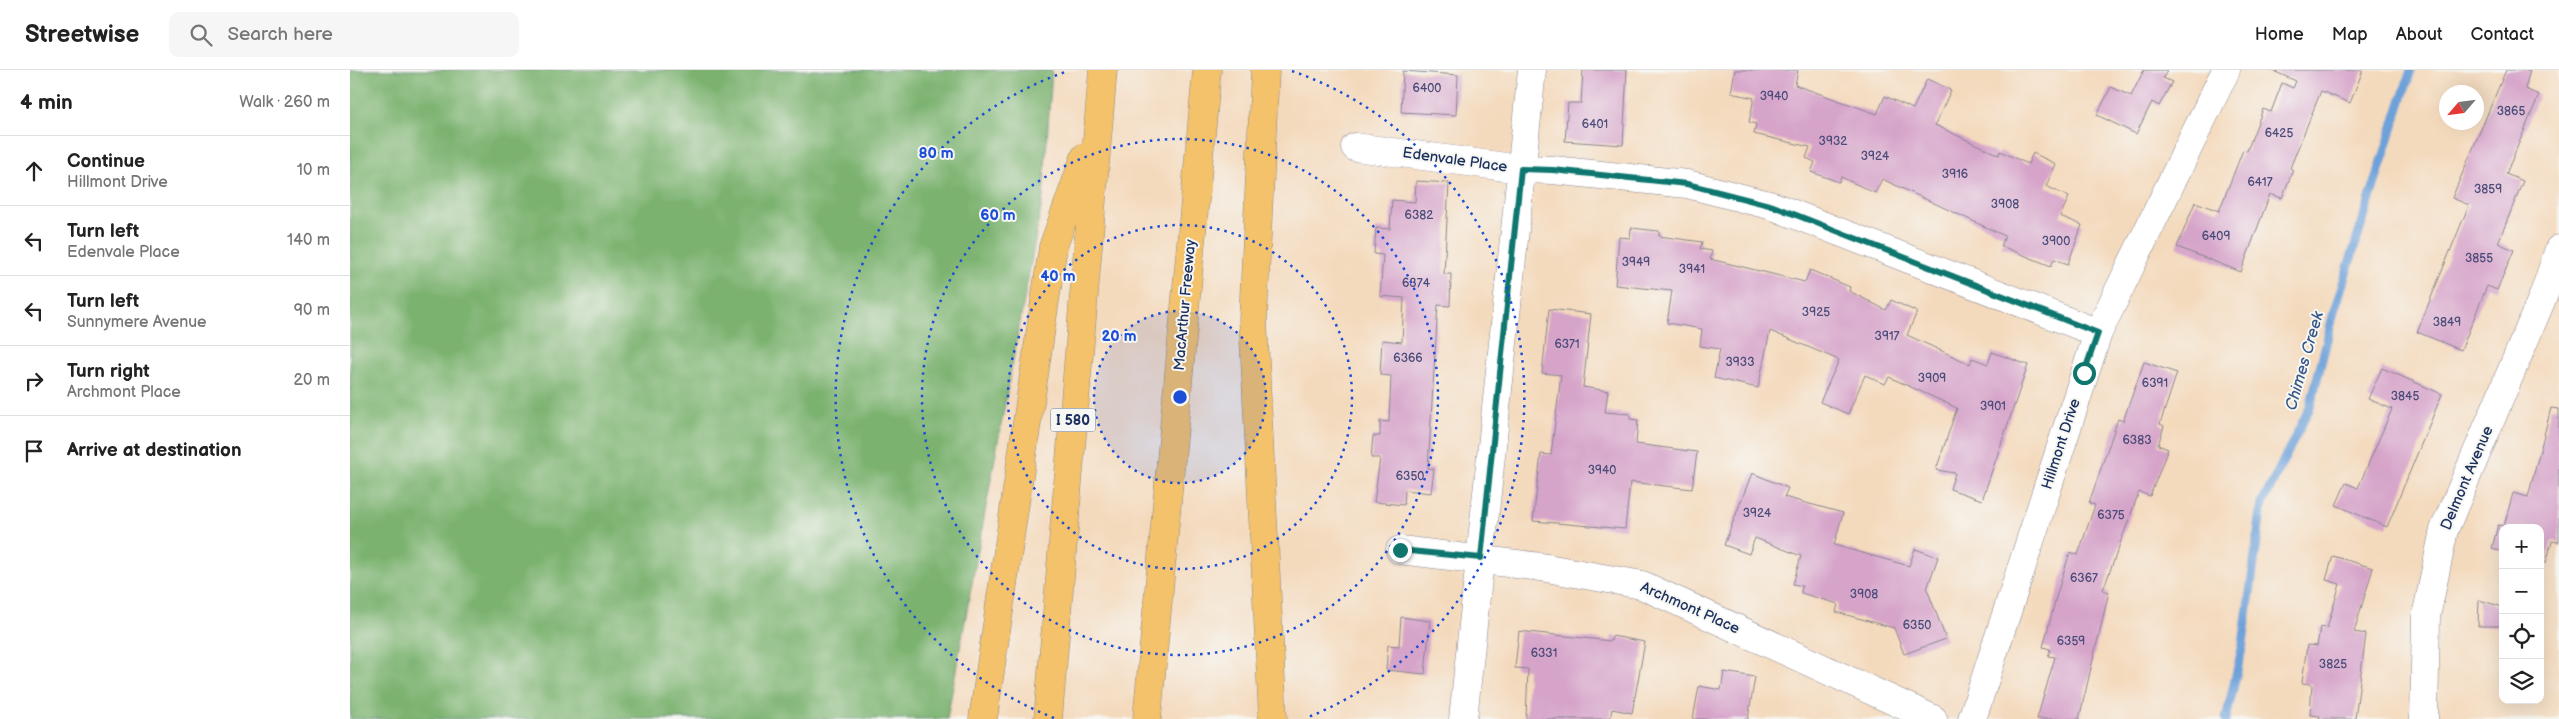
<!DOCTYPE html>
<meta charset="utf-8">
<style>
:root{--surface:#fff;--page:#f6f6f6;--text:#222;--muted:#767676;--line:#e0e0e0}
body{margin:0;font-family:"Balsamiq Sans",sans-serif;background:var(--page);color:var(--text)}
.controls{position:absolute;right:15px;bottom:15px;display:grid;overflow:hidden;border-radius:10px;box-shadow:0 5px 20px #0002}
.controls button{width:45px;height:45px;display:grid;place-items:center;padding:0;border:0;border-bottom:1px solid var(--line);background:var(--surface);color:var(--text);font:25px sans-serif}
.compass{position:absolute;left:2089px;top:15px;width:45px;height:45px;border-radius:50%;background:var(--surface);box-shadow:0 5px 20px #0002;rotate:242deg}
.stop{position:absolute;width:15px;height:15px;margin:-11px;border:4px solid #0f766e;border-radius:50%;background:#fff}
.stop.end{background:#0f766e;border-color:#fff;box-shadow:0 1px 5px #0008}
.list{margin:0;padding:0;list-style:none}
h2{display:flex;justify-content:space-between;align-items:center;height:65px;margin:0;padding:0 20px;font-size:21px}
h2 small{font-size:16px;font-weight:400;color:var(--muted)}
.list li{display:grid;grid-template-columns:32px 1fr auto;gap:15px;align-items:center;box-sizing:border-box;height:70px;padding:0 20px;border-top:1px solid var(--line)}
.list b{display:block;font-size:19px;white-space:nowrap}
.list p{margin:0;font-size:16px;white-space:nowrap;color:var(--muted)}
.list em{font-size:16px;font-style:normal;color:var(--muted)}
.icon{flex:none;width:28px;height:28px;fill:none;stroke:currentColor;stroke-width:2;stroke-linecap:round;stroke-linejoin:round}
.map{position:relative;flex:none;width:2209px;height:649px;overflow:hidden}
header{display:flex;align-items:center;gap:30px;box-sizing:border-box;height:70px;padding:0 25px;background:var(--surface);border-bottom:1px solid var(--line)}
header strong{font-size:24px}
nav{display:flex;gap:28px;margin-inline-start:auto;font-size:18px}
.search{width:350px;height:45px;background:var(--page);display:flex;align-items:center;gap:12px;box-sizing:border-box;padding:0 18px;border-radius:10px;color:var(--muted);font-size:19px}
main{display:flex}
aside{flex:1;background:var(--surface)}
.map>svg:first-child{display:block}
.forest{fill:#7bb270;stroke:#4b7067}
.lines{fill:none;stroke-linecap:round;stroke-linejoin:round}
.stream{stroke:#6da1d9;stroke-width:9}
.building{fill:#d6a3c9}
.minor-casing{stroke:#88848e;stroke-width:29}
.highway-casing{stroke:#88848e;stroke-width:29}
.minor{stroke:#fff;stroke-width:28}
.highway{stroke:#f3c26a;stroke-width:28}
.route{stroke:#0f766e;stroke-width:6}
.ring{fill:none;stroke:#1d4ed8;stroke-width:2.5;stroke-dasharray:2.5 5}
.labels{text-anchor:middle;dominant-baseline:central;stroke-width:4;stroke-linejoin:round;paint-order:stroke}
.number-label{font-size:12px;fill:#4a4c79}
.shield{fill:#f6f6f2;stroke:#5d6b8a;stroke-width:1}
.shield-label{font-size:14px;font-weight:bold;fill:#1b2f5e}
.street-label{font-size:15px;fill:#1b2f5e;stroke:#f6f6f2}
.water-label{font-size:16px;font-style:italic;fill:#385789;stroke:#f6f6f2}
.centre{fill:#1d4ed8;stroke:#f6f6f2;stroke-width:2.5}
.ring-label{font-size:15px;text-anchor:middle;font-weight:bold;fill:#1d4ed8;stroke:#f6f6f2;stroke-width:4;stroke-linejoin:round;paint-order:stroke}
</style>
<header>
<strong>Streetwise</strong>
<div class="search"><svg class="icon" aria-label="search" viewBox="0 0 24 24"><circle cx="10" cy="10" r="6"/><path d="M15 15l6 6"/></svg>Search here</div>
<nav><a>Home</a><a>Map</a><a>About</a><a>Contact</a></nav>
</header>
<main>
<aside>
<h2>4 min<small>Walk · 260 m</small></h2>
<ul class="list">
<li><svg class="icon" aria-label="ahead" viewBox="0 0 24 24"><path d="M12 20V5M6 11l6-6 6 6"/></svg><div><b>Continue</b><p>Hillmont Drive</p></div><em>10 m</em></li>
<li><svg class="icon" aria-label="left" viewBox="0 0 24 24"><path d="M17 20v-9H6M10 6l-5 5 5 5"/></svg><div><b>Turn left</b><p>Edenvale Place</p></div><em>140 m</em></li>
<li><svg class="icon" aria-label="left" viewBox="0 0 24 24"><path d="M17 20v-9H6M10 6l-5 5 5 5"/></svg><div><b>Turn left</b><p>Sunnymere Avenue</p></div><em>90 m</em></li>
<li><svg class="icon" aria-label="right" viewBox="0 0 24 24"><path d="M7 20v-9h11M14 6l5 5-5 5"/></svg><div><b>Turn right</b><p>Archmont Place</p></div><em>20 m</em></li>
<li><svg class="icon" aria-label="arrive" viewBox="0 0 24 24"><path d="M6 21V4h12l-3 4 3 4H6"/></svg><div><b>Arrive at destination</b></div></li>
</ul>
</aside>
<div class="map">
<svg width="2209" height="649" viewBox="0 0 2209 649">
<rect width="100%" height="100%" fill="#f6f6f2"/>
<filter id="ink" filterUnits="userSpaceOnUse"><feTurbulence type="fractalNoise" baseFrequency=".02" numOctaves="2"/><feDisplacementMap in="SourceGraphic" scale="10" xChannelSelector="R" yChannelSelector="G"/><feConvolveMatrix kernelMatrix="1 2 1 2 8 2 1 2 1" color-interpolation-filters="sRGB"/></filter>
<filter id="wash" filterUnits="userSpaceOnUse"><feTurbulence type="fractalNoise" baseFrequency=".0096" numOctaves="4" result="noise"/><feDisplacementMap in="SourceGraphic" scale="20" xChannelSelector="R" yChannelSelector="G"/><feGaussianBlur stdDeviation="1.12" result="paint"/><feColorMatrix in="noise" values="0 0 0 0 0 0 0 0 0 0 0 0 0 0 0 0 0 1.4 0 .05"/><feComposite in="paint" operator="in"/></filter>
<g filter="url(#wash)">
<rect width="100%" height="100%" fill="#f4dabd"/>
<path class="forest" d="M 0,0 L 702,0 L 693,127 L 597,649 L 0,649 Z"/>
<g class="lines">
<path class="stream" d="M 1876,649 L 1893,574 L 1912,434 L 1960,337 L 1985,238 L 2061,0"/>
</g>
<g id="blocks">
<path class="building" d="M 1233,0 L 1277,0 L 1273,75 L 1215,71 L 1218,33 L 1231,33 Z
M 1385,0 L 1448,0 L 1445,15 L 1527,44 L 1535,26 L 1563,39 L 1577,9 L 1601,20 L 1585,55 L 1649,85 L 1650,81 L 1678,94 L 1683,83 L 1706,94 L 1696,116 L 1719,127 L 1710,146 L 1732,155 L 1718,194 L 1704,189 L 1701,196 L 1651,176 L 1655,166 L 1532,109 L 1525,123 L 1491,107 L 1489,112 L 1461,102 L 1465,92 L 1456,88 L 1460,77 L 1404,64 L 1406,54 L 1399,52 L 1404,28 L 1381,23 Z
M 1794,0 L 1817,0 L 1813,8 L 1822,12 L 1809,36 L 1802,32 L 1786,64 L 1747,45 L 1761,17 L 1781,26 Z
M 1921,0 L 2013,0 L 2000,33 L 1971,21 L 1940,98 L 1943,100 L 1932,128 L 1920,124 L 1891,202 L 1827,177 L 1845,132 L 1869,141 L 1893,80 L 1897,81 L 1913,39 L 1921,42 L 1932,13 L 1943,18 L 1946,11 Z
M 2156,0 L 2180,0 L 2175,19 L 2189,25 L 2156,104 L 2173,111 L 2148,173 L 2164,180 L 2147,220 L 2137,216 L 2111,280 L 2067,262 L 2119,135 L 2102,128 Z
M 1053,1 L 1108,5 L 1106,45 L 1051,42 Z
M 1066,111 L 1099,113 L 1094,204 L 1101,204 L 1100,236 L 1088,235 L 1078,398 L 1084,399 L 1081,423 L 1055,420 L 1054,435 L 1024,432 L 1030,388 L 1021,388 L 1023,366 L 1030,366 L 1030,351 L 1039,352 L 1041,306 L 1030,305 L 1032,270 L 1052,272 L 1054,228 L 1030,226 L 1033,185 L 1024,184 L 1026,158 L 1040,159 L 1042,130 L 1065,132 Z
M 1281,158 L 1309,161 L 1309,166 L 1352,172 L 1350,179 L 1362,181 L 1360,189 L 1455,212 L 1460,200 L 1500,217 L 1499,221 L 1536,240 L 1541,230 L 1567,242 L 1557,265 L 1620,294 L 1622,288 L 1638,294 L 1642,282 L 1678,295 L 1632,430 L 1600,419 L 1605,403 L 1586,400 L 1607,338 L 1539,307 L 1535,314 L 1515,305 L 1498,344 L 1470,332 L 1489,290 L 1420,261 L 1408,318 L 1364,308 L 1370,279 L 1350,276 L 1352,259 L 1317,253 L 1322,221 L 1265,215 L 1269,167 L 1280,168 Z
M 1199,239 L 1241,244 L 1233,317 L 1258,321 L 1255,342 L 1280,344 L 1280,349 L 1288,350 L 1286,374 L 1347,382 L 1342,419 L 1280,412 L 1275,459 L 1183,451 L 1191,384 L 1201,385 L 1211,305 L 1192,303 Z
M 1794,292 L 1827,303 L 1810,354 L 1814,356 L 1808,375 L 1818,379 L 1800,426 L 1789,422 L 1753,520 L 1759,522 L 1729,649 L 1687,649 L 1705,587 L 1698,586 L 1700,579 L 1693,577 L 1707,524 L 1720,482 L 1728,485 L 1745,435 L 1739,433 L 1768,349 L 1773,351 Z
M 2032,298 L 2092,324 L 2037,457 L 1986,435 L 1996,413 L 2008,418 L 2042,339 L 2018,329 Z
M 2201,338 L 2209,339 L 2209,472 L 2202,471 L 2196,493 L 2190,491 L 2190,458 L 2153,458 L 2153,481 L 2142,478 L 2148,455 L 2154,456 L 2163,423 L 2178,427 Z
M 1402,403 L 1438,418 L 1434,427 L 1493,443 L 1484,475 L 1559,496 L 1565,479 L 1588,487 L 1577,519 L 1596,569 L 1554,584 L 1544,558 L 1486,542 L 1488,534 L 1451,523 L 1452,516 L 1443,514 L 1451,486 L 1405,468 L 1399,484 L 1374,475 Z
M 1983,486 L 2023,498 L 2004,562 L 2016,564 L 2005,649 L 1969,649 L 1970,646 L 1960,645 L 1962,614 L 1952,613 L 1957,575 L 1967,576 L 1970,557 L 1977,558 L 1990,514 L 1976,510 Z
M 2129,530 L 2153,537 L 2153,556 L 2128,556 Z
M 1051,547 L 1080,551 L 1075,604 L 1036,600 L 1038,575 L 1049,576 Z
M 1169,561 L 1261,571 L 1262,566 L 1295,572 L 1282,643 L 1262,639 L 1260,649 L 1176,649 L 1178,599 L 1165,598 Z
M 1374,602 L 1405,607 L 1398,649 L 1343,649 L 1349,616 L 1371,620 Z"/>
</g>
</g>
<g filter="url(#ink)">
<use href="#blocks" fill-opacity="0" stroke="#88848e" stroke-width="1"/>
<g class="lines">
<g class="minor-casing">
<path id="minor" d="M 1005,77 L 1171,99 L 1203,100 L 1337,114 L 1423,136 L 1748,263
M 1050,480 L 1191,497 L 1292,515 L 1583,649
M 1113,649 L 1182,0
M 1622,649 L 1748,263 L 1876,0
M 2074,649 L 2076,547 L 2094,460 L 2194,224 L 2209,179"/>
</g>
<g class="highway-casing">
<path id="highway" d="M 915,0 L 903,249 L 923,649
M 633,649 L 703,177 L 735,87
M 698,649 L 753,0
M 797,649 L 857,0"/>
</g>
<use href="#minor" class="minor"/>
<use href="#highway" class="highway"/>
</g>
</g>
<g class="lines" filter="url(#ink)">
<path class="route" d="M 1050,480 L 1131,488 L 1171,99 L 1203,100 L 1337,114 L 1423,136 L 1748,263 L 1734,303"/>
</g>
<circle cx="830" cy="327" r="86" fill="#1d4ed8" fill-opacity=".12"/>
<g class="ring">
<circle cx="830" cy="327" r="86"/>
<circle cx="830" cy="327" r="172"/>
<circle cx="830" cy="327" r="258"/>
<path d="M704 648A345 345 0 0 1 718 1M942 1A345 345 0 0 1 956 648"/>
</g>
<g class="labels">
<g class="number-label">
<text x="1077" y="18">6400</text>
<text x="1424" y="26">3940</text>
<text x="2161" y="41">3865</text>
<text x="1245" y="54">6401</text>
<text x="1929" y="63">6425</text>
<text x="1483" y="71">3932</text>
<text x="1525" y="86">3924</text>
<text x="1605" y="104">3916</text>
<text x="1910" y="112">6417</text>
<text x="2138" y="119">3859</text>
<text x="1655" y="134">3908</text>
<text x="1069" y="145">6382</text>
<text x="1866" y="166">6409</text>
<text x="1706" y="171">3900</text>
<text x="2129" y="188">3855</text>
<text x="1286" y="192">3949</text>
<text x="1342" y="199">3941</text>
<text x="1066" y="213">6374</text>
<text x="1466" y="242">3925</text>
<text x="2097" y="252">3849</text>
<text x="1537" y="266">3917</text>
<text x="1217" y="274">6371</text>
<text x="1058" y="288">6366</text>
<text x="1390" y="292">3933</text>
<text x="1582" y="308">3909</text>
<text x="1805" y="313">6391</text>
<text x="2055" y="326">3845</text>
<text x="1643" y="336">3901</text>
<text x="1787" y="370">6383</text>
<text x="1252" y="400">3940</text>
<text x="1060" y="406">6350</text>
<text x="1407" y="443">3924</text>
<text x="1761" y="445">6375</text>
<text x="1734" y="508">6367</text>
<text x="1514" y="524">3908</text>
<text x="1567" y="555">6350</text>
<text x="1721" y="571">6359</text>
<text x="1194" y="583">6331</text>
<text x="1983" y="594">3825</text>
</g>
<rect class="shield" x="700.5" y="338.5" width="45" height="23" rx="4"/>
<g class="shield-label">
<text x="723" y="350">I 580</text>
</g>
<g class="street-label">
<text transform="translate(1105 90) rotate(8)">Edenvale Place</text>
<text transform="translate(835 235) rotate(-85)">MacArthur Freeway</text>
<text transform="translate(1711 374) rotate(-72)">Hillmont Drive</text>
<text transform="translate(2117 408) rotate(-67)">Delmont Avenue</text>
<text transform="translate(1340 538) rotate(24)">Archmont Place</text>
</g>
<g class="water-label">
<text transform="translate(1955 291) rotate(-74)">Chimes Creek</text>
</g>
</g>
<circle cx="830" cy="327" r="8" class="centre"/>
<g class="ring-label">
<text x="586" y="88">80 m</text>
<text x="648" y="150">60 m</text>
<text x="708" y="211">40 m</text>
<text x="769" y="271">20 m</text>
</g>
</svg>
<div class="controls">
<button>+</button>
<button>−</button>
<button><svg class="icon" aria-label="locate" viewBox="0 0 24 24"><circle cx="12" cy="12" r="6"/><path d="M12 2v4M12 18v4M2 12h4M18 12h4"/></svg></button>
<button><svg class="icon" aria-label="layers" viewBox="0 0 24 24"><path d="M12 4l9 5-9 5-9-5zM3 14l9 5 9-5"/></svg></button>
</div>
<svg class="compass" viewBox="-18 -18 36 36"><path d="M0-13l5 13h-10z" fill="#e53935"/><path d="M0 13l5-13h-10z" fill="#767676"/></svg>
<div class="stop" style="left:1734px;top:303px"></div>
<div class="stop end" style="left:1050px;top:480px"></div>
</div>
</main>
